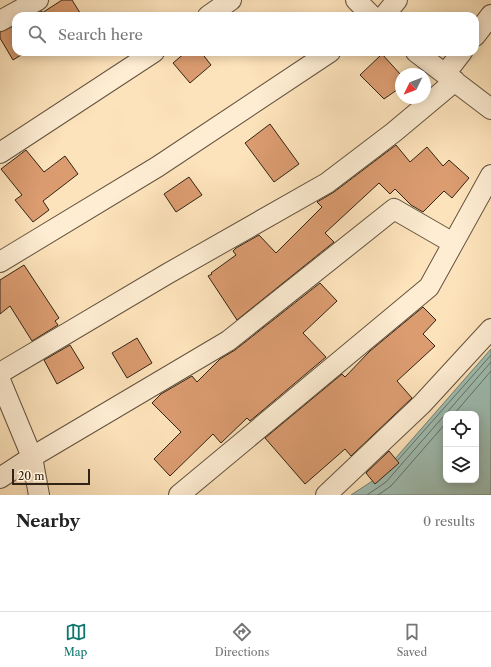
<!DOCTYPE html>
<style>
:root{--surface:#fff;--page:#f2f2f2;--text:#222;--muted:#767676;--line:#e0e0e0;--accent:#0f766e}
body{margin:0;font-family:"Libre Caslon Text",serif;background:var(--page);color:var(--text)}
.controls{position:absolute;right:12px;bottom:12px;display:grid;overflow:hidden;border-radius:8px;box-shadow:0 2px 10px #0003}
.controls button{width:36px;height:36px;display:grid;place-items:center;padding:0;border:0;border-bottom:1px solid var(--line);background:var(--surface);color:var(--text);font:20px sans-serif}
.compass{position:absolute;left:395px;top:68px;width:36px;height:36px;border-radius:50%;background:var(--surface);box-shadow:0 2px 10px #0003;rotate:227deg}
.scale{position:absolute;left:12px;bottom:10px;width:78px;box-sizing:border-box;padding-left:4px;border:2px solid #312316;border-top:0;font-size:11px;line-height:14px;white-space:nowrap;color:#312316;-webkit-text-stroke:3px #feedd3;paint-order:stroke}
.list{margin:0;padding:0;list-style:none}
h2{display:flex;justify-content:space-between;align-items:center;height:52px;margin:0;padding:0 16px;font-size:17px}
h2 small{font-size:13px;font-weight:400;color:var(--muted)}
.icon{flex:none;width:22px;height:22px;fill:none;stroke:currentColor;stroke-width:2;stroke-linecap:round;stroke-linejoin:round}
.map{position:relative;flex:none;width:491px;height:495px;overflow:hidden}
.search{position:absolute;background:var(--surface);box-shadow:0 2px 10px #0003;left:12px;right:12px;top:12px;height:44px;display:flex;align-items:center;gap:10px;box-sizing:border-box;padding:0 14px;border-radius:12px;color:var(--muted);font-size:15px}
.sheet{height:116px;background:var(--surface)}
nav{display:flex;justify-content:space-around;align-items:center;box-sizing:border-box;height:56px;border-top:1px solid var(--line);background:var(--surface);font-size:11px;color:var(--muted)}
nav a{display:grid;justify-items:center;gap:2px}
nav .on{color:var(--accent)}
.map>svg:first-child{display:block}
.water{fill:#9fbeb3;stroke:#738074;fill-rule:evenodd}
.lines{fill:none;stroke-linecap:round;stroke-linejoin:round}
.shore{stroke:#687064;stroke-width:1}
.building{fill:#db9c70;stroke:#312316}
.minor-casing{stroke:#64533f;stroke-width:22}
.minor{stroke:#feedd3;stroke-width:20}
</style>
<div class="map">
<svg width="491" height="495" viewBox="0 0 491 495">
<rect width="100%" height="100%" fill="#fde3bb"/>
<filter id="stains"><feTurbulence type="fractalNoise" baseFrequency=".005" numOctaves="4"/><feColorMatrix values="0 0 0 0 .2 0 0 0 0 .09 0 0 0 0 .02 0 0 0 .5 -.17"/></filter>
<radialGradient id="worn" r=".72"><stop offset=".6" stop-color="#630" stop-opacity="0"/><stop offset="1" stop-color="#630" stop-opacity=".3"/></radialGradient>
<path class="water" d="M 491,349 L 491,495 L 351,495 L 380,476 ZM 446,414 L 476,414 L 476,480 L 446,480 Z"/>
<g class="lines">
<path class="shore" d="M 454,414 L 491,371
M 398,460 L 491,355
M 367,495 L 386,482 L 491,362
M 378,495 L 391,486 L 446,423"/>
</g>
<path class="building" d="M 62,0 L 72,0 L 82,16 L 33,16 L 42,11 L 42,13 Z
M 16,25 L 16,52 L 26,52 L 13,60 L 0,38 L 0,32 Z
M 186,52 L 201,52 L 211,65 L 190,83 L 173,63 Z
M 382,54 L 401,75 L 401,87 L 384,99 L 360,75 Z
M 270,124 L 299,164 L 274,182 L 245,143 Z
M 396,145 L 410,162 L 427,147 L 443,166 L 449,160 L 469,178 L 452,198 L 444,191 L 423,212 L 411,205 L 395,189 L 390,194 L 379,183 L 325,233 L 334,242 L 237,320 L 208,276 L 212,274 L 211,273 L 236,255 L 233,251 L 236,248 L 259,235 L 276,253 L 322,207 L 317,202 L 334,192 Z
M 26,150 L 44,172 L 65,156 L 78,174 L 43,201 L 49,210 L 33,222 L 15,200 L 22,195 L 1,169 Z
M 189,177 L 202,195 L 176,212 L 164,194 Z
M 24,265 L 59,318 L 55,321 L 58,325 L 32,341 L 10,306 L 0,314 L 0,280 Z
M 320,283 L 337,301 L 303,333 L 326,357 L 250,421 L 247,418 L 221,443 L 213,434 L 170,476 L 154,459 L 181,432 L 152,403 L 161,394 L 192,376 L 197,382 L 220,359 L 235,350 Z
M 423,307 L 436,320 L 423,334 L 435,346 L 397,381 L 412,398 L 351,456 L 345,449 L 305,484 L 265,438 L 342,374 L 345,377 L 370,351 Z
M 137,338 L 152,363 L 127,378 L 112,353 Z
M 70,345 L 84,368 L 57,384 L 44,360 Z
M 389,451 L 399,463 L 375,484 L 366,473 Z"/>
<g class="lines">
<g class="minor-casing">
<path id="minor" d="M 356,0 L 372,16
M 208,16 L 231,0
M 384,16 L 397,0
M 0,21 L 38,0
M 475,36 L 491,15
M 416,52 L 491,109
M 445,74 L 462,52
M 0,153 L 154,52
M 0,262 L 157,167 L 330,52
M 0,373 L 167,274 L 327,183 L 394,132 L 455,81
M 0,380 L 32,457 L 39,495
M 0,478 L 32,457 L 228,341 L 394,209 L 453,243
M 179,495 L 429,287 L 491,175
M 326,495 L 422,404 L 491,329"/>
</g>
<use href="#minor" class="minor"/>
</g>
<rect width="100%" height="100%" filter="url(#stains)"/>
<rect width="100%" height="100%" fill="url(#worn)"/>
</svg>
<div class="controls">
<button><svg class="icon" aria-label="locate" viewBox="0 0 24 24"><circle cx="12" cy="12" r="6"/><path d="M12 2v4M12 18v4M2 12h4M18 12h4"/></svg></button>
<button><svg class="icon" aria-label="layers" viewBox="0 0 24 24"><path d="M12 4l9 5-9 5-9-5zM3 14l9 5 9-5"/></svg></button>
</div>
<svg class="compass" viewBox="-18 -18 36 36"><path d="M0-13l5 13h-10z" fill="#e53935"/><path d="M0 13l5-13h-10z" fill="#767676"/></svg>
<div class="scale">20 m</div>
<div class="search"><svg class="icon" aria-label="search" viewBox="0 0 24 24"><circle cx="10" cy="10" r="6"/><path d="M15 15l6 6"/></svg>Search here</div>
</div>
<section class="sheet">
<h2>Nearby<small>0 results</small></h2>
<ul class="list">
</ul>
</section>
<nav>
<a class="on"><svg class="icon" aria-label="map" viewBox="0 0 24 24"><path d="M3 6l6-2 6 2 6-2v14l-6 2-6-2-6 2zM9 4v14M15 6v14"/></svg>Map</a>
<a><svg class="icon" aria-label="directions" viewBox="0 0 24 24"><path d="M12 3l9 9-9 9-9-9zM9 14v-3h6M13 9l2 2-2 2"/></svg>Directions</a>
<a><svg class="icon" aria-label="saved" viewBox="0 0 24 24"><path d="M7 4h10v16l-5-4-5 4z"/></svg>Saved</a>
</nav>
